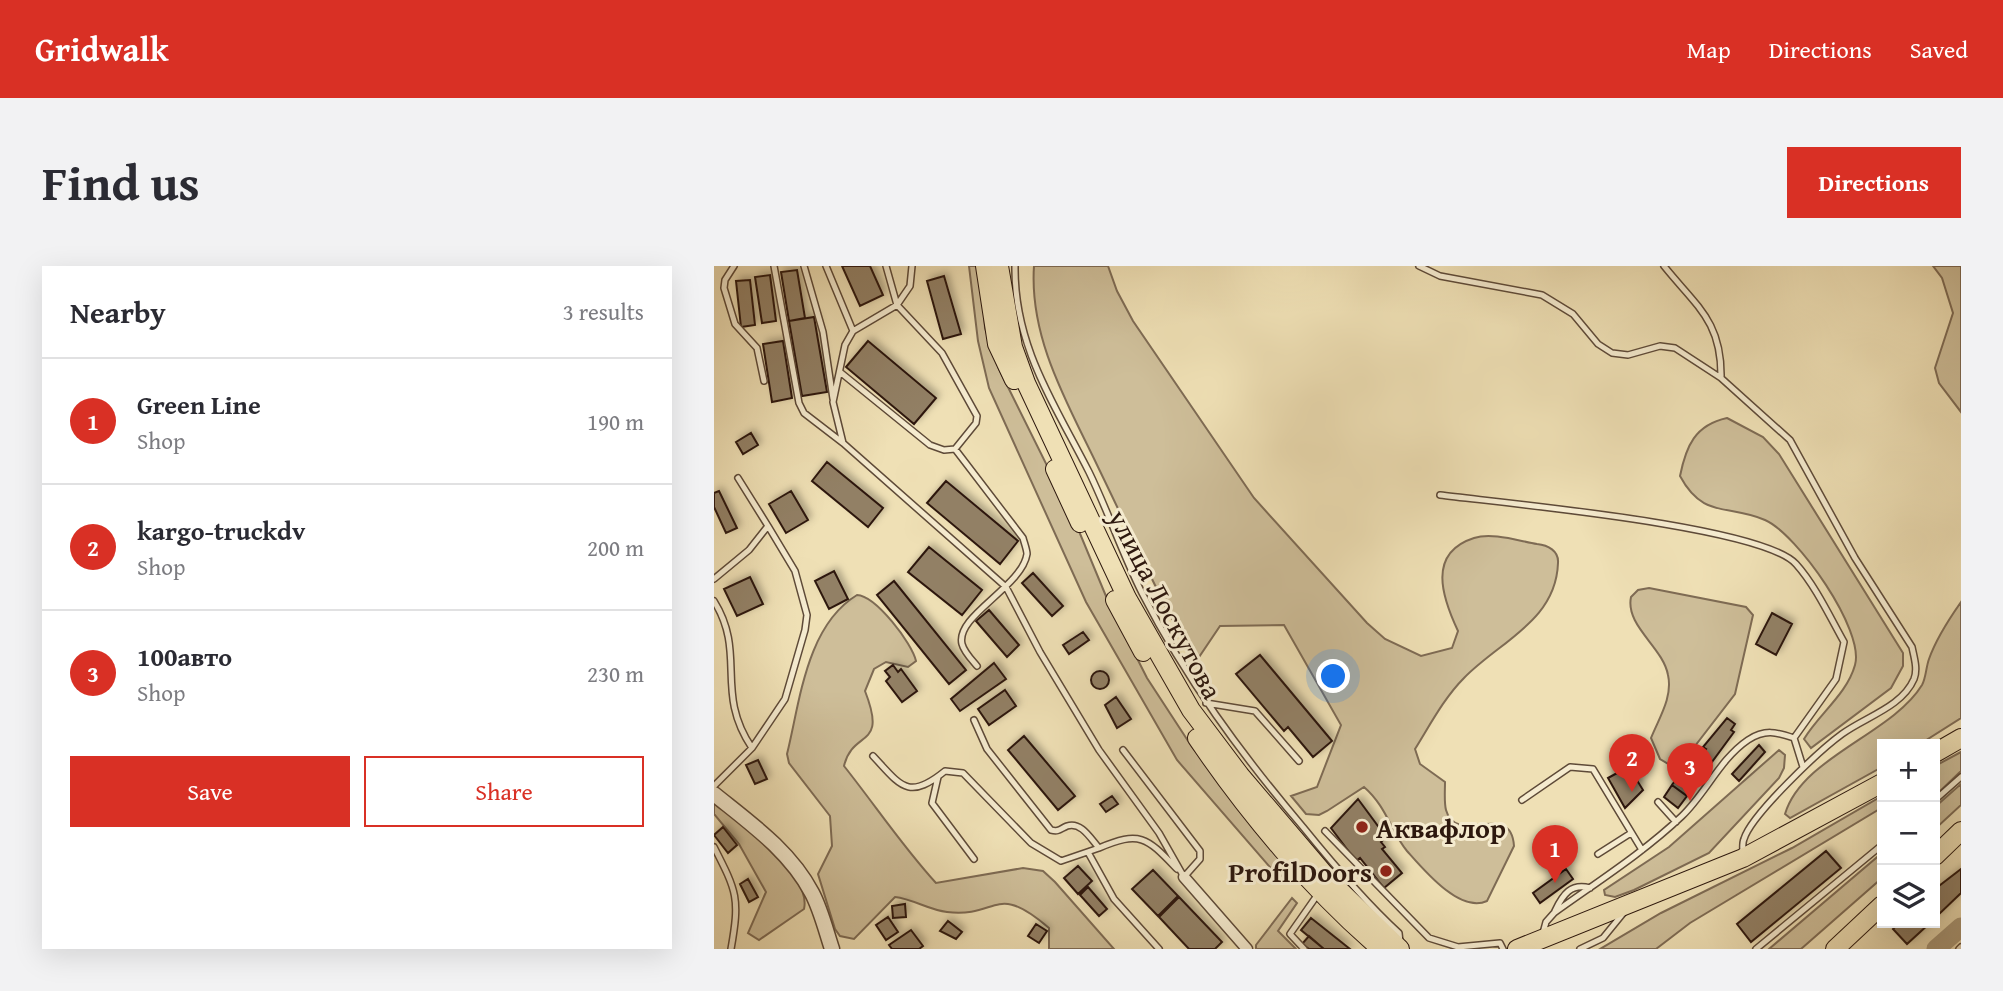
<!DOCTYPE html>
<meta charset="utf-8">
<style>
:root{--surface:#fff;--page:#f2f2f3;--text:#2b2b33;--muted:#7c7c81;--line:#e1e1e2;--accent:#d93025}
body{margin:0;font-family:"Gentium Book Plus",serif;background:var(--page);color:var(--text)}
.controls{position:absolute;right:21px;bottom:21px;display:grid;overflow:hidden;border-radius:0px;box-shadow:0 7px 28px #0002}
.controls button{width:63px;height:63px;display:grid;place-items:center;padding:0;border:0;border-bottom:2px solid var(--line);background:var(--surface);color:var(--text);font:35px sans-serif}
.you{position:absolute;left:620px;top:411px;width:24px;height:24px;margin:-18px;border:5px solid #fff;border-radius:50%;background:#1a73e8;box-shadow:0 0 0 10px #1a73e833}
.badge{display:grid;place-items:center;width:46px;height:46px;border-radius:50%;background:var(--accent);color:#fff;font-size:23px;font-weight:700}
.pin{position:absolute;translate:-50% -58px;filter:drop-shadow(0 2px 4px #0008)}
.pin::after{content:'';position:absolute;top:37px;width:24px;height:21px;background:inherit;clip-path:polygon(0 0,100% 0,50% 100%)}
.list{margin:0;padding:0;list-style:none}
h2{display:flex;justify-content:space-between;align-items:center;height:91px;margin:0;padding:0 28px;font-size:30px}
h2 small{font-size:23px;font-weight:400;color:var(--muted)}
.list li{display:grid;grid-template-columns:46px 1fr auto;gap:21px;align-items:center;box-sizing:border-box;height:126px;padding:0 28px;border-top:2px solid var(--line)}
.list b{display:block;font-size:26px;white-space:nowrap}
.list p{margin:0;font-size:23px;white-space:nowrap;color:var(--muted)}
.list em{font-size:23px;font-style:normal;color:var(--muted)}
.actions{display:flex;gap:14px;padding:21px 28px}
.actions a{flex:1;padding:16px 0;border:2px solid var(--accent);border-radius:0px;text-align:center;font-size:24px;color:var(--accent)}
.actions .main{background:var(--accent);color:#fff}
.icon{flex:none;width:38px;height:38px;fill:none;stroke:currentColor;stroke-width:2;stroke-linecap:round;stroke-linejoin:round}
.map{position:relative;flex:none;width:1247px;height:683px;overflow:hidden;border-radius:0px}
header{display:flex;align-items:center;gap:42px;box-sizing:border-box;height:98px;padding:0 35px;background:var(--accent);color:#fff}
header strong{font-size:33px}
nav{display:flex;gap:38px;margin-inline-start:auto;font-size:24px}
.intro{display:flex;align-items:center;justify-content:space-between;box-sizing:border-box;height:168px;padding:0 42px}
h1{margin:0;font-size:49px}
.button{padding:18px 32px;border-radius:0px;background:var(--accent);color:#fff;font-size:24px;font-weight:700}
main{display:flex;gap:42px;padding:0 42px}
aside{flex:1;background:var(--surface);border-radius:0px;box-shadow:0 7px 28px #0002}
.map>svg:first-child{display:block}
.green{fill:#cebe99;stroke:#7e6b54;stroke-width:2}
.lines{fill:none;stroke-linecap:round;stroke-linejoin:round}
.river{stroke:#ad9c7c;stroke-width:19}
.building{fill:#928065;stroke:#2d180e;stroke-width:2;filter:url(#shadow)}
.service-casing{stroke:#5e4a38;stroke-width:8}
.minor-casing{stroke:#5e4a38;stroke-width:13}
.tertiary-casing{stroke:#5e4a38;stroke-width:17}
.primary-casing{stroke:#2d180e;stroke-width:20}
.service{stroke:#f5ebcf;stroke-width:5}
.minor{stroke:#f5ebcf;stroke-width:10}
.tertiary{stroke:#f5ebcf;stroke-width:14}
.primary{stroke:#efe0b5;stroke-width:18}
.poi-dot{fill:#8f2418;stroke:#f5ebcf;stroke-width:2.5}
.labels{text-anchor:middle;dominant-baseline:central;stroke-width:6;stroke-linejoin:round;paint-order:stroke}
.street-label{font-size:28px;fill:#2d180e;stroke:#f5ebcf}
.poi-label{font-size:28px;font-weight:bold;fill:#2d180e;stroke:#f5ebcf;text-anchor:start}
</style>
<header>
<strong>Gridwalk</strong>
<nav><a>Map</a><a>Directions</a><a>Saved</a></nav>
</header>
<div class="intro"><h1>Find us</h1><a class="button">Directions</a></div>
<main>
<aside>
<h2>Nearby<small>3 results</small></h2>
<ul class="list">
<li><span class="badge">1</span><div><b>Green Line</b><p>Shop</p></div><em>190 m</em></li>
<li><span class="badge">2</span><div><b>kargo-truckdv</b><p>Shop</p></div><em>200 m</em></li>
<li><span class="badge">3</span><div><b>100авто</b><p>Shop</p></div><em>230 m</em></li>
</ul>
<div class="actions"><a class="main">Save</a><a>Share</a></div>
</aside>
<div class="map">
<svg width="1247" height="683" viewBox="0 0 1247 683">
<defs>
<filter id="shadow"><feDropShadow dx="3.5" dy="-3.5" stdDeviation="3.5" flood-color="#0004"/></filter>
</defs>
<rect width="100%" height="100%" fill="#efe0b5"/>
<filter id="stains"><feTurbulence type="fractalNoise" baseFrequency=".00286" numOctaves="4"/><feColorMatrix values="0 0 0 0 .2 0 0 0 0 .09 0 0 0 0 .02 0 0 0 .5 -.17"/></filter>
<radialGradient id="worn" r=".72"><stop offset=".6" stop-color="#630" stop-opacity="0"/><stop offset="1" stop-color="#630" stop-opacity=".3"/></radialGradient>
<path class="green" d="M 255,0 L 267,0 L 271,62 L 285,103 L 362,258 L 394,335 L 433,412 L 478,481 L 575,604 L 578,610 L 575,613 L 561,607 L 463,494 L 372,336 L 275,122 L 264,75 Z
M 320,0 L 394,0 L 403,25 L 419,55 L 540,232 L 653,357 L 671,373 L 707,390 L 738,382 L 744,365 C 728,331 713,287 760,272 C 778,266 805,275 823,278 C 834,279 845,285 844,297 C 842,355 786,375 750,412 C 730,432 716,459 701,483 L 706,498 L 731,516 C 731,525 730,536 732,544 C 742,581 797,533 800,580 L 773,635 C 746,648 709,603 693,585 C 677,566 673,541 650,521 L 613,545 L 605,549 L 592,548 L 577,530 L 603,521 L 627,459 L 570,359 L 506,360 L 481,397 C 446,333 416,267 384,201 C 354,138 315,73 320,0 Z
M 1219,0 L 1247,0 L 1247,146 L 1225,117 L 1221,102 L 1239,47 L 1228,12 Z
M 1013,152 L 1049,171 L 1065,188 L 1189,387 L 1189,400 L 1177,422 L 1097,482 L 1090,473 C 1105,448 1133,428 1141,399 C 1151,364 1083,268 1051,254 C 1014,238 989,253 966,210 C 972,180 981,159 1013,152 Z
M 935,322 L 1032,341 L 1039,349 L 1021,428 L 974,489 L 956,499 L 946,493 L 937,472 C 945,452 959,431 954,409 C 949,381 911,360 917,331 L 924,324 Z
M 143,329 C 162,330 198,377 202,395 L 194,401 L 172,396 L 160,403 L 151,425 C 174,484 139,462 130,500 C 161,539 189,581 222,617 L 309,602 L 329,605 L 341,616 L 400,683 L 335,683 L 335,662 C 280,615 286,652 233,646 C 215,644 199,633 181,631 L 140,673 L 126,670 L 121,663 L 104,608 L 118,580 L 116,550 L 75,497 L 73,488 C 86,436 92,360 143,329 Z
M 1247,336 L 1247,452 L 1206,478 L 1168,478 L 1168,501 L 1076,552 L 1071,548 C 1088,491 1178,468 1208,419 C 1212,412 1212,401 1215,393 C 1222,373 1235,353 1247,336 Z
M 1065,484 L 1071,489 L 1070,502 L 1065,512 L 995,587 L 920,624 L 901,631 L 891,629 L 890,624 L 955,581 Z
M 1247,486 L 1247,505 L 1221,530 L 1221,500 Z
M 1247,518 L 1247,539 L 1221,563 L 1221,541 Z
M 1168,530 L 1168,544 L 1164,544 L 976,657 L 942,683 L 886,683 L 947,647 L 1078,582 Z
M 0,537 C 26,553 98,609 90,643 L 45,674 L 34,667 L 52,626 L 25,578 L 0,548 Z
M 1168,587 L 1168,612 L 1087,683 L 1055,683 Z
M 578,632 L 583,637 L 564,665 L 582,683 L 542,683 L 542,679 Z"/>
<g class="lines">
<path class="river" d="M 1222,683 L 1247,661"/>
</g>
<path class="building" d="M 128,0 L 156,0 L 169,29 L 146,40 Z
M 83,4 L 91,52 L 75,55 L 67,6 Z
M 56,9 L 62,55 L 48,57 L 41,11 Z
M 230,10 L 247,68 L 229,73 L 213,15 Z
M 36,14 L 41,59 L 27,61 L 22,15 Z
M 100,51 L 113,126 L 88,130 L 75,55 Z
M 69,75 L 78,132 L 58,136 L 49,78 Z
M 154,75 L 222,132 L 200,158 L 132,101 Z
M 37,167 L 44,179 L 29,188 L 22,176 Z
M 113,196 L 169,242 L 154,261 L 98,215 Z
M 232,215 L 304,275 L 286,298 L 213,237 Z
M 5,225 L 23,262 L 12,267 L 0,241 L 0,227 Z
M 77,225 L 94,254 L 72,267 L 55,238 Z
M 215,281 L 268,324 L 248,349 L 194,306 Z
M 120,305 L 134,333 L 115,343 L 101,315 Z
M 319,307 L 349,340 L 338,350 L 308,317 Z
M 36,311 L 49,338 L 23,350 L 10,323 Z
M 180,315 L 252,404 L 235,418 L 163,329 Z
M 275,344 L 305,379 L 293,391 L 262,355 Z
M 1058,347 L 1078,358 L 1062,389 L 1042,378 Z
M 369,366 L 375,374 L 355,388 L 349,379 Z
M 546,389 L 618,475 L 599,491 L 574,461 L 570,465 L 522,408 Z
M 280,397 L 292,413 L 246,445 L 237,433 Z
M 179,399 L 184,406 L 187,403 L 203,425 L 188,436 L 172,415 L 176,411 L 171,405 Z
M377 414a9 9 0 1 1 18 0a9 9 0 1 1-18 0Z
M 291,424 L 302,440 L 275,459 L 264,443 Z
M 402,431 L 417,453 L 403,462 L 391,439 Z
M 1013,452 L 1021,458 L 1017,464 L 1020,466 L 973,530 L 958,519 L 963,512 L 968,516 L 992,483 L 989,481 Z
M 310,470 L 361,530 L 344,544 L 294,484 Z
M 1045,479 L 1051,486 L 1025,515 L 1018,508 Z
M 908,490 L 929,524 L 911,542 L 894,512 L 905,506 L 899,495 Z
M 44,494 L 53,513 L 41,518 L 32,499 Z
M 958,519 L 973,530 L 964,542 L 950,531 Z
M 398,530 L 404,538 L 392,546 L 386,538 Z
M 644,533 L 672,571 L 667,576 L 671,581 L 668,583 L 688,607 L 670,622 L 646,592 L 642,595 L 617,562 Z
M 9,561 L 23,579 L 14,587 L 0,569 Z
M 1112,585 L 1127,602 L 1037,676 L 1023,658 Z
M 364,600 L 378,615 L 364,628 L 350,612 Z
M 852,603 L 859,613 L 826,637 L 819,627 Z
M 1247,603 L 1247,627 L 1221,652 L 1221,623 Z
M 439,604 L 464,630 L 444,650 L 418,623 Z
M 34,613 L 44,631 L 35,636 L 26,618 Z
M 374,621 L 393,643 L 385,650 L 366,629 Z
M 465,631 L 508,676 L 501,683 L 475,683 L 445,651 Z
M 191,638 L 192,651 L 179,652 L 178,640 Z
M 174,651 L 184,666 L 172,674 L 162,659 Z
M 597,652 L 636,683 L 610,683 L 587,664 Z
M 234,655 L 248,666 L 242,673 L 226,665 Z
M 1185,657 L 1216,657 L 1193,678 L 1179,663 Z
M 322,658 L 333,665 L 325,677 L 314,670 Z
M 197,664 L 209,680 L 205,683 L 178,683 L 175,679 Z
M 595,670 L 610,683 L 595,683 L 588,678 Z"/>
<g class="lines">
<g class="service-casing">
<path id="service" d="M 20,0 L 11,14 L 10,22 L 21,58 L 43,82 L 50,115
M 60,0 L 85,137 L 90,147 L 129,177
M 90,0 L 109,66 L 119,133
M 112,0 L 139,65
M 172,0 L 183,39 L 228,87 L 263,150 L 262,157 L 241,183
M 198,0 L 196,20 L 183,39 L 139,65 L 131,79 L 119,136 L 129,177 L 292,321 L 326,386 L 385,484 L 445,567 L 470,611
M 301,0 C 300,80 340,137 375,206 C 394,245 408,287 428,327 C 472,413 527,488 589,561 C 619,598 650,635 685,667 L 686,676
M 705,0 L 726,10 L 828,29 L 859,48 L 884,78 L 898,87 L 914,89 L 946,80 L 961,82 L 1007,112
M 950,0 C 982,40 1008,55 1007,112 L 1076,174 L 1141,292 L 1198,381 C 1200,391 1204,403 1200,413 C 1188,441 1151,451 1128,468 C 1106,484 1037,549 1030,573 C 1028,577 1029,584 1029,589
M 126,106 L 216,179 L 230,184 L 241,183 L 309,272 C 310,276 313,284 313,288 C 308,321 241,350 248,378 C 250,386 258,394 263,400
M 726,229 C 788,237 1048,260 1082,298 C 1101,319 1116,351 1130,376 L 1122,413 L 1080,472
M 0,313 L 35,284 L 54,260 L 24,212
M 0,335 C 33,388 0,426 38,482
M 492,437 L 541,445 L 585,495
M 260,454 L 273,483 L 337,564 C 345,566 346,563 353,560 C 367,555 377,573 385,582 C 427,564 433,572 463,603
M 409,484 L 486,585 L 486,593 L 470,611
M 159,490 C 187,520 194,535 231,505 L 249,507 L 317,577 L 347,595 L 385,582
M 224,511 L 218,537 L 260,593
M 0,520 L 38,482 L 71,433 L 91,364 L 93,349 L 81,305 L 54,260
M 808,534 L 856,501 L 879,503 L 928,584
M 1221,534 L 1247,511
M 944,536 L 962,556
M 611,565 L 715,672 L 744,681 L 786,677 L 789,683
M 0,581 C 23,626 26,632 17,683
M 375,588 L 400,633 L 445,683
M 884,588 L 917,567
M 841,645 C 849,628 857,617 876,622
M 829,667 L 832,656 L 840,647 C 883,616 929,587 968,550 C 992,527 1006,493 1034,474 C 1051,463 1062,466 1080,472 L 1089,501
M 590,683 L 576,668 L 604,628
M 866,683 L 889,672 L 911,645
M 1042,683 L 1168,579
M 1245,683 L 1247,681"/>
</g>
<g class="minor-casing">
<path id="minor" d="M 470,611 L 533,683"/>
</g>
<g class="tertiary-casing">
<path id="tertiary" d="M 0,528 C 36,557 76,585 98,627 C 107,644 112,665 118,683"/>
</g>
<g class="primary-casing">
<path id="primary" d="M 271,0 L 283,78 L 300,114
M 285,0 L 299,81 L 312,117 L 413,332 L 477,444 L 526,509 L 618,617 L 686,683
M 341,203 L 366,257
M 401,334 L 429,386
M 483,472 C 533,546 599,625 667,683
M 1221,487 L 1247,472
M 1221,590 L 1247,565
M 803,683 L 1029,592 L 1168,517
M 1121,683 L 1168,639"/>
</g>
<use href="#service" class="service"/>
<use href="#minor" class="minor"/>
<use href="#tertiary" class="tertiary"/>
<use href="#primary" class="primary"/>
</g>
<g class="poi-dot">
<circle cx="648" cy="561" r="7"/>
<circle cx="672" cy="605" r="7"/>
</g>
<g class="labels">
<g class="street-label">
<text transform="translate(452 338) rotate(62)">улица Лоскутова</text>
</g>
<g class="poi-label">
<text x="662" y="561">Аквафлор</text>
<text x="658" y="605" text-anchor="end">ProfilDoors</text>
</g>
</g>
<rect width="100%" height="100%" filter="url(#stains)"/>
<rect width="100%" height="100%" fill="url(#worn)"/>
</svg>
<div class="controls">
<button>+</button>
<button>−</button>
<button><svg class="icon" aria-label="layers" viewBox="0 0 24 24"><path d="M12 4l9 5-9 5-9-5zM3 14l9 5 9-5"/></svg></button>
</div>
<div class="you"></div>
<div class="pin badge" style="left:841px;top:617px">1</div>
<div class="pin badge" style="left:918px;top:526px">2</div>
<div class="pin badge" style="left:976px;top:535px">3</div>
</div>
</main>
